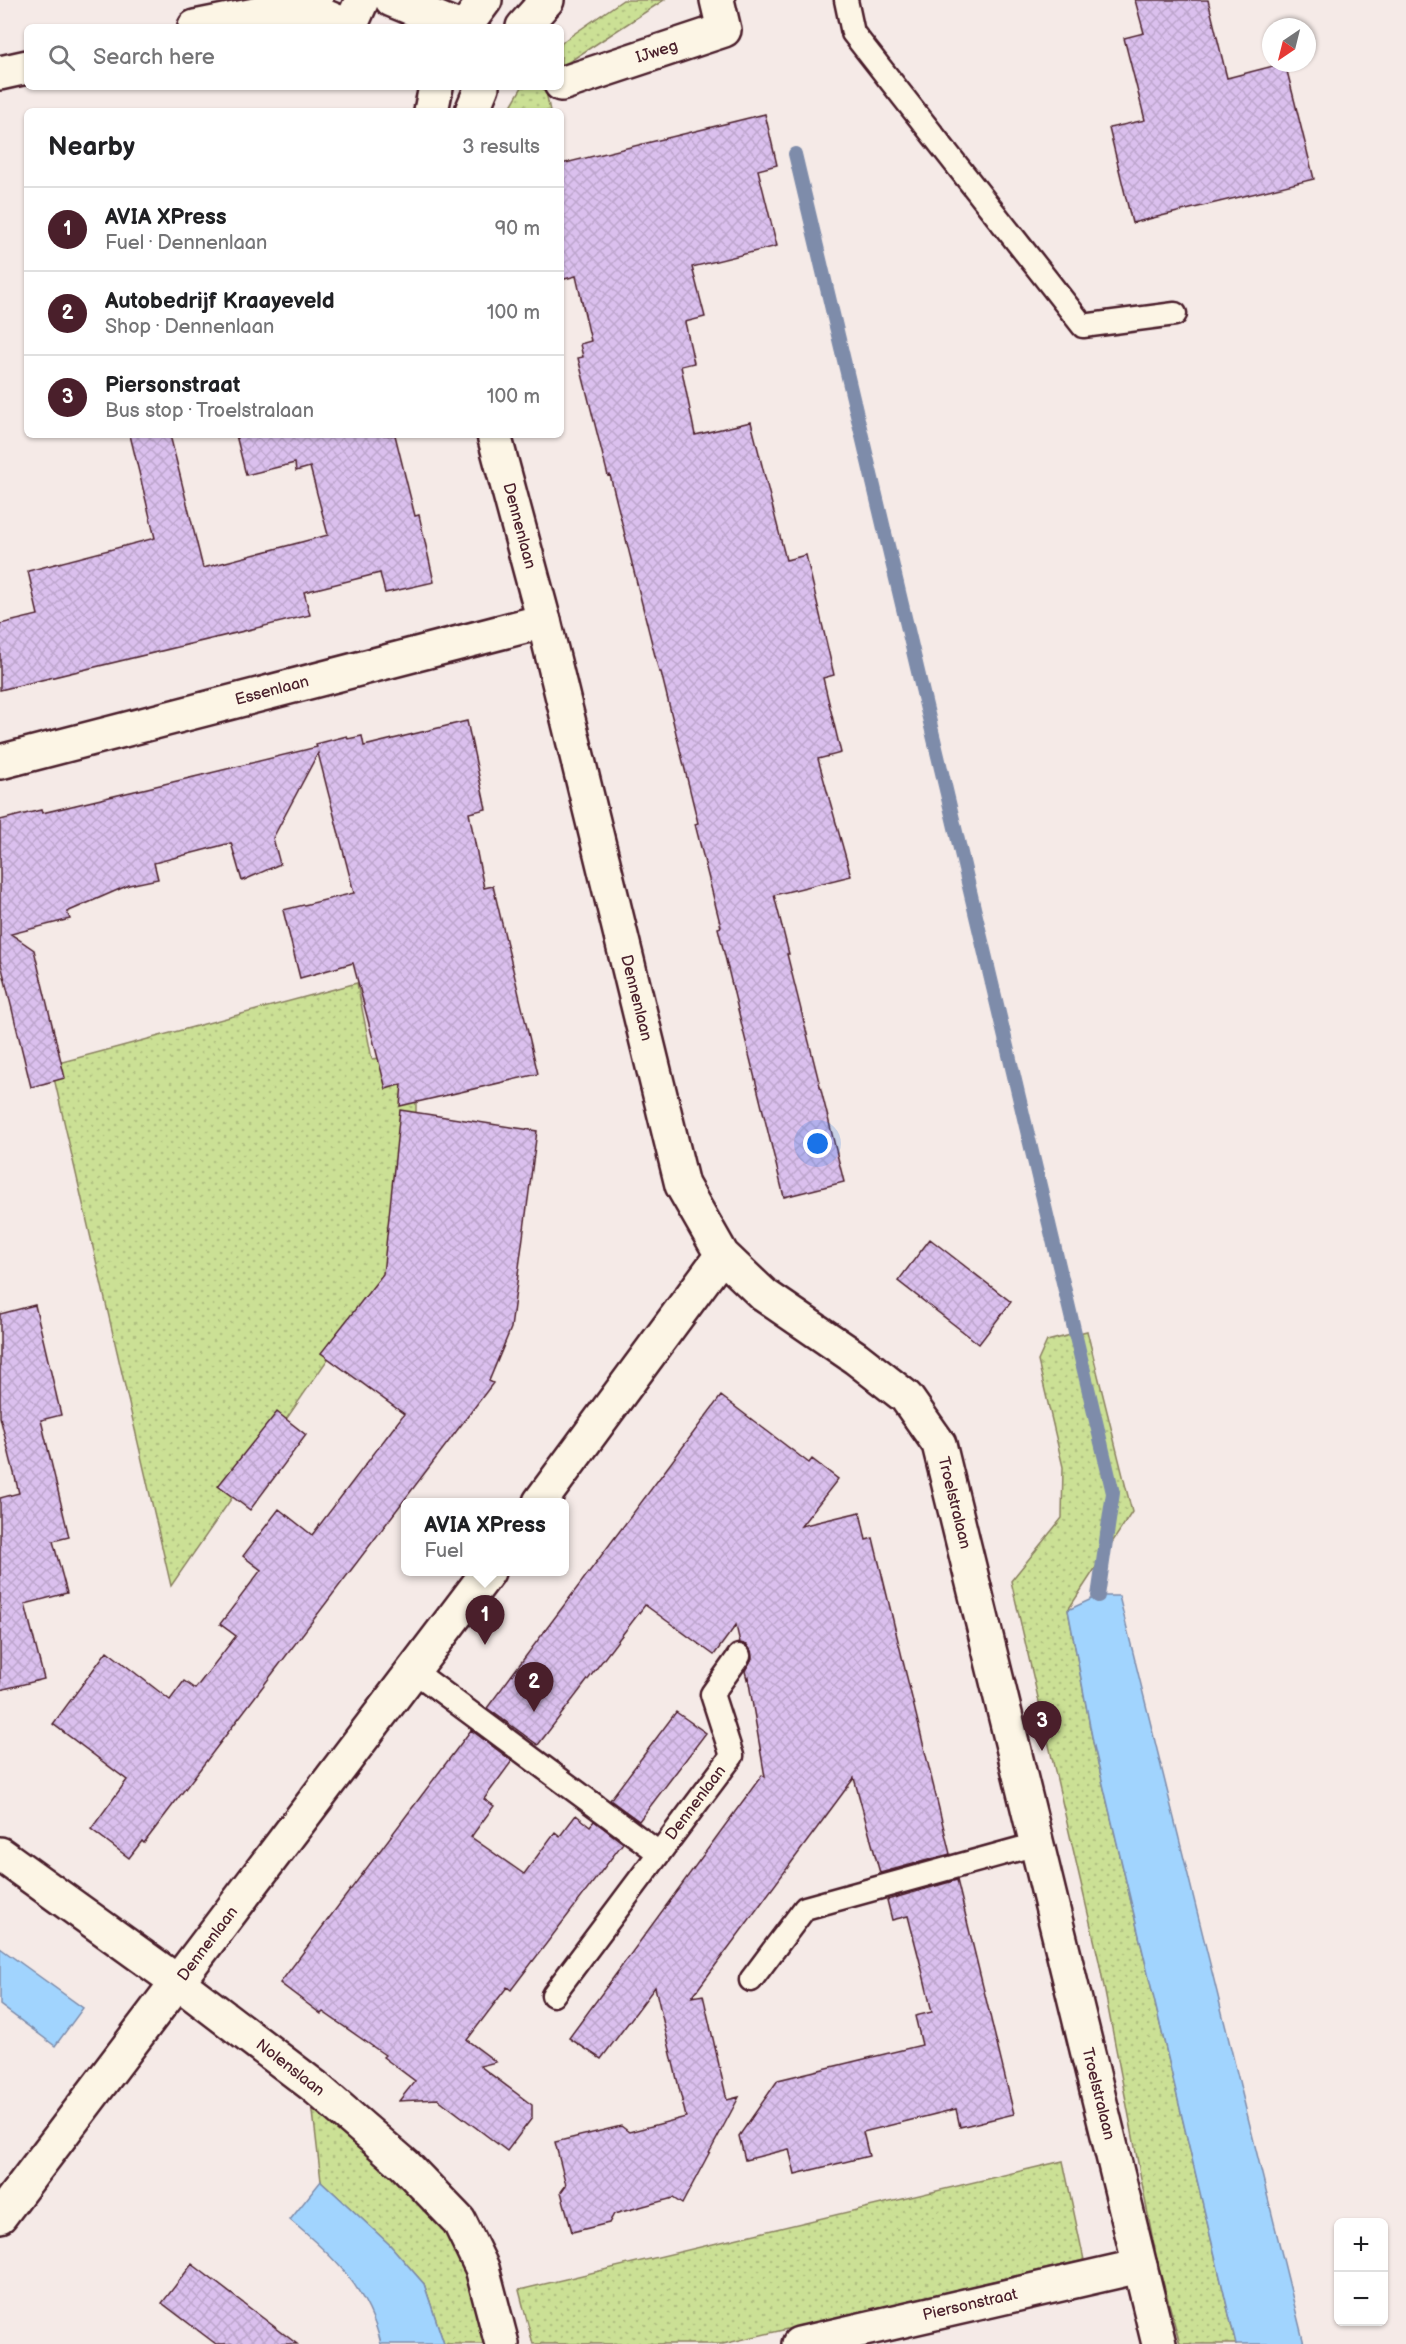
<!DOCTYPE html>
<meta charset="utf-8">
<style>
:root{--surface:#fff;--page:#f6f6f6;--text:#202124;--muted:#757577;--line:#e0e0e0;--accent:#4a1f2b}
body{margin:0;font-family:"Balsamiq Sans",sans-serif;background:var(--page);color:var(--text)}
.controls{position:absolute;right:18px;bottom:18px;display:grid;overflow:hidden;border-radius:9px;box-shadow:0 2px 4px #0004}
.controls button{width:54px;height:54px;display:grid;place-items:center;padding:0;border:0;border-bottom:2px solid var(--line);background:var(--surface);color:var(--text);font:30px sans-serif}
.compass{position:absolute;left:1262px;top:18px;width:54px;height:54px;border-radius:50%;background:var(--surface);box-shadow:0 2px 4px #0004;rotate:215deg}
.you{position:absolute;left:818px;top:1144px;width:21px;height:21px;margin:-15px;border:4px solid #fff;border-radius:50%;background:#1a73e8;box-shadow:0 0 0 9px #1a73e833}
.badge{display:grid;place-items:center;width:39px;height:39px;border-radius:50%;background:var(--accent);color:#fff;font-size:20px;font-weight:700}
.pin{position:absolute;translate:-50% -50px;filter:drop-shadow(0 2px 3px #0008)}
.pin::after{content:'';position:absolute;top:32px;width:21px;height:18px;background:inherit;clip-path:polygon(0 0,100% 0,50% 100%)}
.popup{position:absolute;left:401px;top:1498px;width:168px;height:78px;box-sizing:border-box;display:grid;place-content:center;border-radius:9px;background:var(--surface);filter:drop-shadow(0 2px 4px #0005);font-size:20px;white-space:nowrap;color:var(--muted)}
.popup b{font-size:22px;color:var(--text)}
.popup::after{content:'';position:absolute;left:50%;top:100%;margin-left:-12px;border:12px solid transparent;border-top-color:var(--surface)}
.list{margin:0;padding:0;list-style:none}
h2{display:flex;justify-content:space-between;align-items:center;height:78px;margin:0;padding:0 24px;font-size:26px}
h2 small{font-size:20px;font-weight:400;color:var(--muted)}
.list li{display:grid;grid-template-columns:39px 1fr auto;gap:18px;align-items:center;box-sizing:border-box;height:84px;padding:0 24px;border-top:2px solid var(--line)}
.list b{display:block;font-size:22px;white-space:nowrap}
.list p{margin:0;font-size:20px;white-space:nowrap;color:var(--muted)}
.list em{font-size:20px;font-style:normal;color:var(--muted)}
.icon{flex:none;width:33px;height:33px;fill:none;stroke:currentColor;stroke-width:2;stroke-linecap:round;stroke-linejoin:round}
.map{position:relative;flex:none;width:1406px;height:2344px;overflow:hidden}
.search{position:absolute;background:var(--surface);box-shadow:0 2px 4px #0004;left:24px;top:24px;width:540px;height:66px;display:flex;align-items:center;gap:15px;box-sizing:border-box;padding:0 21px;border-radius:9px;color:var(--muted);font-size:22px}
.panel{position:absolute;background:var(--surface);box-shadow:0 2px 4px #0004;left:24px;top:108px;width:540px;height:330px;border-radius:9px}
.map>svg:first-child{display:block}
.grass{fill:url(#grass-dots);stroke:#8a8060;stroke-width:1.5}
.water{fill:#a1d4fe;stroke:#7e8caa;stroke-width:1.5}
.lines{fill:none;stroke-linecap:round;stroke-linejoin:round}
.stream{stroke:#7e8caa;stroke-width:14}
.building{fill:url(#building-cross-hatch);stroke:#4a1f2b;stroke-width:1.5}
.lane-casing{stroke:#4a1f2b;stroke-width:27}
.street-casing{stroke:#4a1f2b;stroke-width:38}
.secondary-casing{stroke:#4a1f2b;stroke-width:38}
.lane{stroke:#fcf5e5;stroke-width:22}
.street{stroke:#fcf5e5;stroke-width:33}
.secondary{stroke:#fcf5e5;stroke-width:33}
.labels{text-anchor:middle;dominant-baseline:central;stroke-width:6;stroke-linejoin:round;paint-order:stroke}
.street-label{font-size:16px;fill:#4a1f2b;stroke:#fcf5e5}
</style>
<div class="map">
<svg width="1406" height="2344" viewBox="0 0 1406 2344">
<defs>
<pattern id="grass-dots" width="8" height="8" patternUnits="userSpaceOnUse" patternTransform="scale(1.5)"><rect width="8" height="8" fill="#cbe095"/><path d="M2 2h.1M6 6h.1" fill="none" stroke="#b0c081" stroke-width="1.8" stroke-linecap="round"/></pattern>
<pattern id="building-cross-hatch" width="8" height="8" patternUnits="userSpaceOnUse" patternTransform="scale(1.5)"><rect width="8" height="8" fill="#dbc0ee"/><path d="M0 0l8 8M0 8l8-8" fill="none" stroke="#bda5cc"/></pattern>
</defs>
<rect width="100%" height="100%" fill="#f5eae7"/>
<filter id="ink" filterUnits="userSpaceOnUse"><feTurbulence type="fractalNoise" baseFrequency=".0167" numOctaves="2"/><feDisplacementMap in="SourceGraphic" scale="12" xChannelSelector="R" yChannelSelector="G"/><feConvolveMatrix kernelMatrix="1 2 1 2 8 2 1 2 1" color-interpolation-filters="sRGB"/></filter>
<g filter="url(#ink)">
<path class="grass" d="M 623,0 L 664,0 L 561,67 L 561,44 L 565,40 Z
M 522,87 L 545,87 L 550,111 L 508,111 Z
M 357,983 L 372,1059 L 416,1053 L 416,1175 L 397,1259 L 171,1586 L 51,1065 Z
M 1087,1331 L 1132,1512 L 1068,1610 L 1093,1742 L 1236,2344 L 1180,2344 L 1156,2256 L 1099,1961 L 1011,1581 L 1062,1518 L 1063,1467 L 1038,1361 L 1047,1341 Z
M 312,2103 L 354,2137 L 434,2216 L 457,2246 L 493,2344 L 444,2344 L 424,2284 L 390,2245 L 321,2181 Z
M 1063,2161 L 1084,2260 L 723,2344 L 533,2344 L 519,2290 Z"/>
<path class="water" d="M 1098,1596 L 1119,1596 L 1304,2344 L 1236,2344 L 1093,1742 L 1068,1610 Z
M 0,1948 L 83,2008 L 55,2046 L 0,2005 Z
M 321,2181 L 390,2245 L 424,2284 L 444,2344 L 381,2344 C 368,2288 332,2255 290,2220 Z"/>
<g class="lines">
<path class="stream" d="M 795,154 L 1113,1493 L 1098,1596"/>
</g>
<path class="building" d="M 1135,0 L 1208,0 L 1227,78 L 1285,63 L 1314,179 L 1132,223 L 1109,128 L 1145,120 L 1124,38 L 1144,33 Z
M 765,114 L 777,165 L 758,170 L 777,246 L 692,267 L 705,317 L 685,322 L 694,363 L 681,366 L 695,435 L 751,422 L 786,560 L 806,555 L 834,675 L 823,678 L 841,753 L 818,759 L 851,876 L 774,895 L 789,954 L 787,954 L 844,1182 L 784,1197 L 718,928 L 721,927 L 695,824 L 698,823 L 661,672 L 659,672 L 610,475 L 608,476 L 578,358 L 583,357 L 580,344 L 591,341 L 576,276 L 561,280 L 561,164 Z
M 130,435 L 170,435 L 203,568 L 328,535 L 310,467 L 296,471 L 295,463 L 246,475 L 236,435 L 395,435 L 415,516 L 419,515 L 434,582 L 385,593 L 380,573 L 304,592 L 310,615 L 0,690 L 0,624 L 38,615 L 28,571 L 155,538 Z
M 467,721 L 486,809 L 469,813 L 484,888 L 493,886 L 538,1074 L 400,1106 L 402,1084 L 386,1089 L 353,963 L 300,978 L 283,910 L 354,893 L 318,753 L 273,838 L 280,864 L 242,881 L 231,843 L 154,863 L 158,879 L 129,885 L 67,912 L 70,919 L 11,934 L 34,950 L 65,1078 L 31,1087 L 0,960 L 0,820 L 41,810 L 42,813 L 198,776 L 317,747 L 316,744 L 347,736 L 348,739 L 362,736 L 364,746 Z
M 400,1110 L 537,1131 L 511,1328 L 489,1381 L 493,1383 L 144,1843 L 142,1841 L 129,1858 L 91,1829 L 127,1780 L 53,1724 L 107,1651 L 170,1700 L 184,1681 L 195,1689 L 236,1636 L 220,1624 L 261,1570 L 243,1556 L 279,1509 L 312,1535 L 404,1414 L 321,1353 L 383,1274 Z
M 930,1239 L 1011,1302 L 979,1344 L 898,1281 Z
M 35,1305 L 61,1415 L 41,1420 L 69,1537 L 53,1541 L 67,1593 L 25,1604 L 44,1679 L 0,1690 L 0,1498 L 19,1493 L 0,1417 L 0,1314 Z
M 721,1396 L 809,1463 L 812,1459 L 838,1479 L 801,1526 L 860,1512 L 866,1540 L 873,1538 L 950,1854 L 880,1873 L 854,1778 L 692,1997 L 703,1995 L 727,2100 L 739,2097 L 682,2204 L 673,2198 L 614,2214 L 609,2223 L 572,2232 L 561,2192 L 566,2185 L 555,2142 L 621,2126 L 629,2132 L 686,2117 L 655,1987 L 601,2059 L 569,2038 L 762,1775 L 765,1777 L 748,1677 L 747,1679 L 745,1671 L 752,1658 L 751,1651 L 747,1645 L 740,1643 L 736,1625 L 714,1655 L 645,1605 L 538,1745 L 487,1708 Z
M 277,1412 L 306,1435 L 250,1510 L 218,1486 Z
M 676,1712 L 706,1733 L 639,1821 L 610,1800 Z
M 471,1730 L 512,1761 L 484,1799 L 494,1806 L 471,1837 L 524,1874 L 555,1832 L 560,1836 L 576,1815 L 590,1826 L 594,1821 L 623,1843 L 511,1990 L 507,1987 L 467,2040 L 496,2062 L 480,2066 L 532,2105 L 532,2118 L 507,2151 L 438,2099 L 399,2101 L 415,2081 L 383,2057 L 385,2055 L 323,2012 L 321,2014 L 280,1983 Z
M 957,1880 L 1014,2114 L 960,2127 L 956,2109 L 863,2132 L 869,2156 L 795,2174 L 789,2149 L 745,2160 L 739,2136 L 778,2080 L 922,2045 L 915,2016 L 932,2012 L 923,1974 L 908,1916 L 892,1920 L 887,1900 Z
M 192,2264 L 297,2344 L 216,2344 L 162,2303 Z"/>
<g class="lines">
<g class="lane-casing">
<path id="lane" d="M 846,0 L 853,33 L 1083,326 L 1175,314
M 414,1671 L 659,1853
M 751,1980 L 805,1908 L 1037,1844
M 553,1995 L 732,1756 L 712,1694 L 739,1656"/>
</g>
<g class="street-casing">
<path id="street" d="M 392,0 L 458,27
M 300,6 L 350,27
M 195,27 L 300,6 L 316,0
M 350,27 L 362,0
M 0,73 L 27,67
M 561,84 L 724,30 L 717,0
M 0,762 L 544,621
M 0,1854 L 179,1983 L 314,2086 L 405,2165 L 459,2221 L 482,2268 L 502,2344
M 799,2344 L 1140,2266"/>
</g>
<g class="secondary-casing">
<path id="secondary" d="M 465,27 L 485,0
M 523,27 L 547,0
M 431,111 L 436,87
M 472,111 L 482,87
M 494,435 L 544,621 L 682,1185 L 722,1255 L 764,1295 L 856,1358 L 906,1397 L 939,1444 L 1159,2344
M 540,1502 L 722,1255
M 0,2216 L 488,1572"/>
</g>
<use href="#lane" class="lane"/>
<use href="#street" class="street"/>
<use href="#secondary" class="secondary"/>
</g>
</g>
<g class="labels">
<g class="street-label">
<text transform="translate(657 52) rotate(-18)">IJweg</text>
<text transform="translate(519 526) rotate(75)">Dennenlaan</text>
<text transform="translate(272 691) rotate(-15)">Essenlaan</text>
<text transform="translate(636 998) rotate(76)">Dennenlaan</text>
<text transform="translate(954 1503) rotate(76)">Troelstralaan</text>
<text transform="translate(696 1803) rotate(-53)">Dennenlaan</text>
<text transform="translate(208 1944) rotate(-53)">Dennenlaan</text>
<text transform="translate(290 2068) rotate(38)">Nolenslaan</text>
<text transform="translate(1098 2094) rotate(76)">Troelstralaan</text>
<text transform="translate(970 2305) rotate(-13)">Piersonstraat</text>
</g>
</g>
</svg>
<div class="controls">
<button>+</button>
<button>−</button>
</div>
<svg class="compass" viewBox="-18 -18 36 36"><path d="M0-13l5 13h-10z" fill="#e53935"/><path d="M0 13l5-13h-10z" fill="#757577"/></svg>
<div class="you"></div>
<div class="pin badge" style="left:485px;top:1645px">1</div>
<div class="popup"><b>AVIA XPress</b>Fuel</div>
<div class="pin badge" style="left:534px;top:1712px">2</div>
<div class="pin badge" style="left:1042px;top:1751px">3</div>
<div class="search"><svg class="icon" aria-label="search" viewBox="0 0 24 24"><circle cx="10" cy="10" r="6"/><path d="M15 15l6 6"/></svg>Search here</div>
<section class="panel">
<h2>Nearby<small>3 results</small></h2>
<ul class="list">
<li><span class="badge">1</span><div><b>AVIA XPress</b><p>Fuel · Dennenlaan</p></div><em>90 m</em></li>
<li><span class="badge">2</span><div><b>Autobedrijf Kraayeveld</b><p>Shop · Dennenlaan</p></div><em>100 m</em></li>
<li><span class="badge">3</span><div><b>Piersonstraat</b><p>Bus stop · Troelstralaan</p></div><em>100 m</em></li>
</ul>
</section>
</div>
